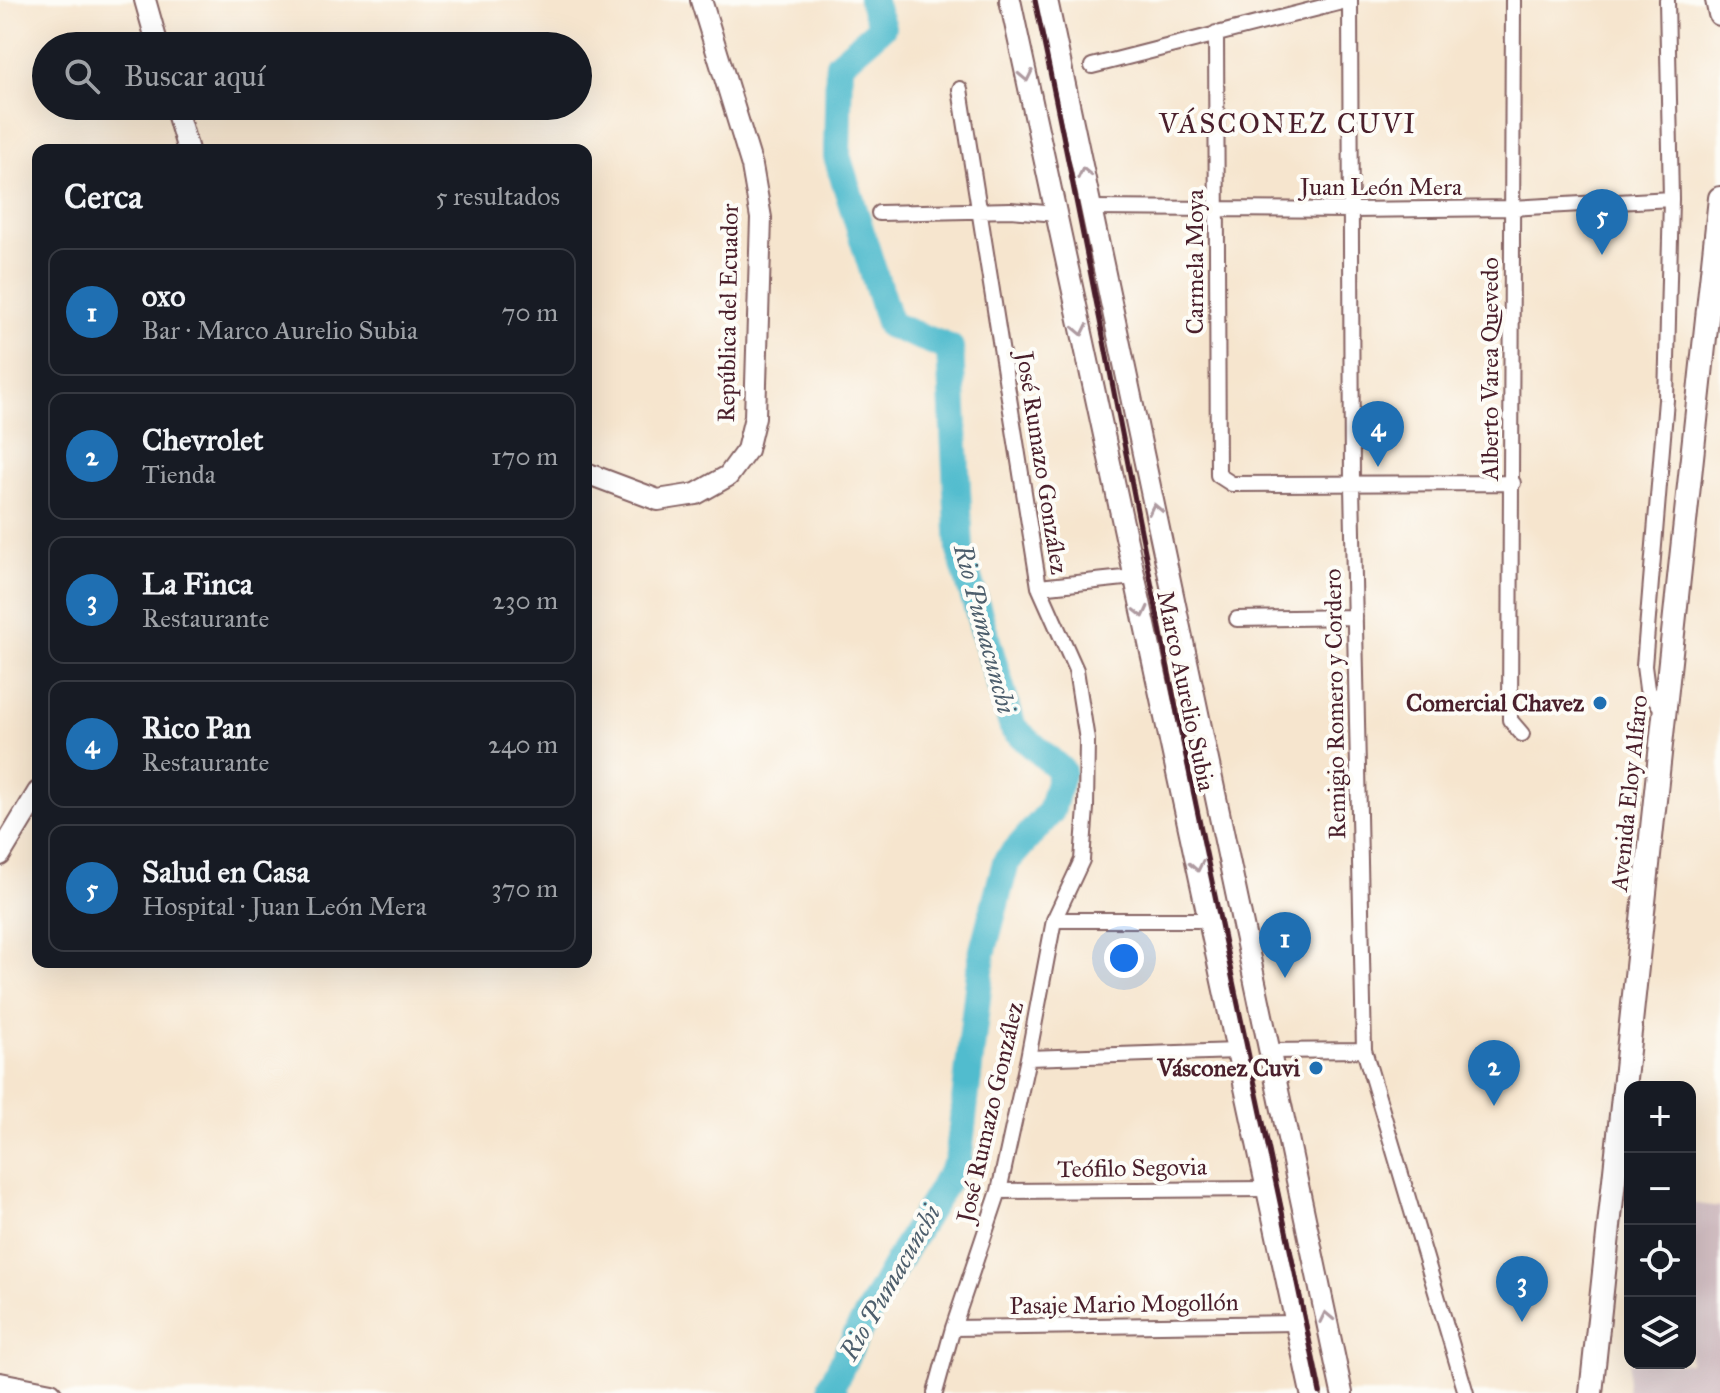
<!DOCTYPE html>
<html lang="es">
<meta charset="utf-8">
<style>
:root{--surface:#171b24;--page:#242831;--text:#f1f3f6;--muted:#9ea1a6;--line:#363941;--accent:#1f6fb2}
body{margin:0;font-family:"IM FELL Great Primer",serif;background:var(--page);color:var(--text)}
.controls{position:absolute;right:24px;bottom:24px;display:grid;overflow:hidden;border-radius:16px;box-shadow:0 8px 32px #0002}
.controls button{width:72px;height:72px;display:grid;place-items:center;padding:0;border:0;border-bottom:2px solid var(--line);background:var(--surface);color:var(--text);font:40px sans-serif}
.you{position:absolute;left:1124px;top:958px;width:28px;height:28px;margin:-20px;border:6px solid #fff;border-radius:50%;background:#1a73e8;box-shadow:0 0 0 12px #1a73e833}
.badge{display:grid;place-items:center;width:52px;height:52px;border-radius:50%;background:var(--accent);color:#fff;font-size:26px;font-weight:700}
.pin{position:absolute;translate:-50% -66px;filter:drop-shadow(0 2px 4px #0008)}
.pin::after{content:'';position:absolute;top:42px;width:28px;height:24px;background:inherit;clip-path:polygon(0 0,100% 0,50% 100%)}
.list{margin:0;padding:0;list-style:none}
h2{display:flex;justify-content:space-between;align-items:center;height:104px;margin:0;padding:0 32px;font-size:34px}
h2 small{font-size:26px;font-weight:400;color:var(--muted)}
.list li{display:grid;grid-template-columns:52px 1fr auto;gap:24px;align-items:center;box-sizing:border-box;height:128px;margin:0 16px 16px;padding:0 16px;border:2px solid var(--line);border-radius:16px}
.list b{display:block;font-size:30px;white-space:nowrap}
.list p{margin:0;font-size:26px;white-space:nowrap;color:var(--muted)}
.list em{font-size:26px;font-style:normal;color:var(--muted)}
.icon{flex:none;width:44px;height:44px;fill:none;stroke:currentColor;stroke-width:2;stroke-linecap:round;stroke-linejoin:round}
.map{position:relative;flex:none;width:1720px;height:1393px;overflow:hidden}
.search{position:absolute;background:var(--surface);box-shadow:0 8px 32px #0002;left:32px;top:32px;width:560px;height:88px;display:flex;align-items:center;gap:20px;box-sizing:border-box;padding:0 28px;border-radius:44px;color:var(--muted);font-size:30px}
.panel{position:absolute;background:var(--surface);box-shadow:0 8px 32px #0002;left:32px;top:144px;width:560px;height:824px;border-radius:16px}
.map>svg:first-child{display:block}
.industrial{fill:#d2bec2}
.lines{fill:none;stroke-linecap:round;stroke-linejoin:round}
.river{stroke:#51bcce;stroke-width:28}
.street-casing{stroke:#866464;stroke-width:18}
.secondary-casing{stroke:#866464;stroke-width:24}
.primary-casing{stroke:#866464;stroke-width:26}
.street{stroke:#fff;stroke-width:14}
.secondary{stroke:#fff;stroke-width:20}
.primary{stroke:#fff;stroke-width:22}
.rail{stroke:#4a1f2b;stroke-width:5}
.oneway{stroke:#ae9aa0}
.poi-dot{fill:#1f6fb2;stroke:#fdfcf7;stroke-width:3}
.labels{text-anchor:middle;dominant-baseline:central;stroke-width:8;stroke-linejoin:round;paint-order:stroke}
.street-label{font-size:24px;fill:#4a1f2b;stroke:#fdfcf7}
.poi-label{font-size:24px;font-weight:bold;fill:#4a1f2b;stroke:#fdfcf7;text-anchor:end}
.water-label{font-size:26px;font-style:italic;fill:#4d5e6c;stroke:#fdfcf7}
.quarter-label{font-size:28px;letter-spacing:2px;fill:#4a1f2b;stroke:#fdfcf7}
</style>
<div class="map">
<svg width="1720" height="1393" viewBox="0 0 1720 1393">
<rect width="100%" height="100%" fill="#fdfcf7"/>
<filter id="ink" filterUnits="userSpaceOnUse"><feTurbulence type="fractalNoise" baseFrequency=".0125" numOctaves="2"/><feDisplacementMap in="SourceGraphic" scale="16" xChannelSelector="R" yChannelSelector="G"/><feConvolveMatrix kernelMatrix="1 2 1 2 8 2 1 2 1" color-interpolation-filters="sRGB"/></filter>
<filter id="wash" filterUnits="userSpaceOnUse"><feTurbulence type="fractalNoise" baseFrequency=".006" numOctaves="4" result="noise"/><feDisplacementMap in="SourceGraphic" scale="32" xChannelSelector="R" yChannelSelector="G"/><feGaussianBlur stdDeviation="1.8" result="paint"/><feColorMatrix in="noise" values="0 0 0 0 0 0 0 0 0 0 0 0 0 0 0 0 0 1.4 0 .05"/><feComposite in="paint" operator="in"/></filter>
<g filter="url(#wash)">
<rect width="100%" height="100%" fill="#f6e5ce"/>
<path class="industrial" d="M 1690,1203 L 1720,1207 L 1720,1393 L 1627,1393 L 1630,1355 L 1630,1363 L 1690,1363 Z"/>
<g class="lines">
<path class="river" d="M 834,1393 L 832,1385 L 856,1336 L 907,1245 L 958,1162 L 982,954 L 1006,862 L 1051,811 L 1062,771 L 1013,728 L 960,551 L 950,348 L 890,325 L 837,156 L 839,64 L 882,27 L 872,0"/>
</g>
</g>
<g filter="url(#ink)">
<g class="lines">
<g class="street-casing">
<path id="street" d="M 1513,0 L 1510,720 L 1522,734
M 1216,33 L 1218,475 L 1232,484 L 1513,483
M 1092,66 L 1350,0 L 1352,486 L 1364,1050 L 1466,1393
M 1091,208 L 1352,210 L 1511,208 L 1671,199
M 879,213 L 1011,210 L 1056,214
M 1039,587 L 1134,577
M 1237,619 L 1355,617
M 1663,710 L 1647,689 L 1644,666 L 1666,400 L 1671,199 L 1667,0
M 1054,920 L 1209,920
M 1269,1051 L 1364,1050
M 1028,1058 L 1237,1051
M 999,1191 L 1267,1189
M 953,1328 L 1296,1323
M 935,1393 L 953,1328 L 999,1191 L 1028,1058 L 1054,920 L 1082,860 L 1086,808 L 1087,740 L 1076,670 L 1039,587 L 960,89"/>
</g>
<g class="secondary-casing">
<path id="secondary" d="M 145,0 L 158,46
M 1010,0 L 1311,1393
M 1047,0 L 1342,1393
M 175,106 L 188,150
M 586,473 L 658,500 L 696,494 L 728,476 L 747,450 L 755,417 L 761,218 L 752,166 L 701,0
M 0,855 L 38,792
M 0,1383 L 51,1393"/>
</g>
<g class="primary-casing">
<path id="primary" d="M 1717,0 L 1720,14
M 1591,1393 L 1720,198"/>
</g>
<use href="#street" class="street"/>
<use href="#secondary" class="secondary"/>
<use href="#primary" class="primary"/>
<path class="rail" d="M 1035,0 C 1080,212 1120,425 1162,638 C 1212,890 1268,1141 1320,1393"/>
</g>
<defs><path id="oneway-chevron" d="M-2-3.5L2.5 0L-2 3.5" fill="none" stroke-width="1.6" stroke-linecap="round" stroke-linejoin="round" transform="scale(2)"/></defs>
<g class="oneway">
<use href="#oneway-chevron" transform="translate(1026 76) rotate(78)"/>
<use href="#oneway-chevron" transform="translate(1084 173) rotate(-102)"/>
<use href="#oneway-chevron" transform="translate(1081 330) rotate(78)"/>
<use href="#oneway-chevron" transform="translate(1155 509) rotate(-102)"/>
<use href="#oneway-chevron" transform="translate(1142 612) rotate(77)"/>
<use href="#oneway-chevron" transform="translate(1197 866) rotate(78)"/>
<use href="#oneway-chevron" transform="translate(1326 1317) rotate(-102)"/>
</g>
</g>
<g class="poi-dot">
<circle cx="1600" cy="703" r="8"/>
<circle cx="1316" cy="1068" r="8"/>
</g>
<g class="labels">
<g class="street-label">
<text x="1381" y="187">Juan León Mera</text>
<text transform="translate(1195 262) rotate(-90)">Carmela Moya</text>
<text transform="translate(728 313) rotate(-89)">República del Ecuador</text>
<text transform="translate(1490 369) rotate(-90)">Alberto Varea Quevedo</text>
<text transform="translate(1042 463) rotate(81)">José Rumazo González</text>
<text transform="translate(1186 691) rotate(78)">Marco Aurelio Subia</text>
<text transform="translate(1335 704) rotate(-91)">Remigio Romero y Cordero</text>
<text transform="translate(1629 793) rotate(-84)">Avenida Eloy Alfaro</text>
<text transform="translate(990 1112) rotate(-77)">José Rumazo González</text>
<text transform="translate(1132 1168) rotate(-1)">Teófilo Segovia</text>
<text transform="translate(1124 1304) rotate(-1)">Pasaje Mario Mogollón</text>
</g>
<g class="poi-label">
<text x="1584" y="703">Comercial Chavez</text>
<text x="1300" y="1068">Vásconez Cuvi</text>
</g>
<g class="water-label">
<text transform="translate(985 629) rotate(75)">Rio Pumacunchi</text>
<text transform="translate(890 1282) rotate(-60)">Rio Pumacunchi</text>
</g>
<g class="quarter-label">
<text x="1288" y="123">VÁSCONEZ CUVI</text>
</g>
</g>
</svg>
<div class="controls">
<button>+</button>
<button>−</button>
<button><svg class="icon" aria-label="locate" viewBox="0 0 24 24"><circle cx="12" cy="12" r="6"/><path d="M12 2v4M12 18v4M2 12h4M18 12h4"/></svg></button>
<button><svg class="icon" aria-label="layers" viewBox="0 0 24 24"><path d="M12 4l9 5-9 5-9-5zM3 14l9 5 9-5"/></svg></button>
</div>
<div class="you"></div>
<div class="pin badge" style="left:1285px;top:978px">1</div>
<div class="pin badge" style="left:1494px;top:1106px">2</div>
<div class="pin badge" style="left:1522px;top:1322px">3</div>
<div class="pin badge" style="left:1378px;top:467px">4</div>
<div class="pin badge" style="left:1602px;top:255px">5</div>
<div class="search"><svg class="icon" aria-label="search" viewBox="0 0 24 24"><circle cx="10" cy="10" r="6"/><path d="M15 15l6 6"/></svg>Buscar aquí</div>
<section class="panel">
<h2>Cerca<small>5 resultados</small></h2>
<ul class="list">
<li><span class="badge">1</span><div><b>oxo</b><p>Bar · Marco Aurelio Subia</p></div><em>70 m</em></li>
<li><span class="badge">2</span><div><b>Chevrolet</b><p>Tienda</p></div><em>170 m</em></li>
<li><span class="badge">3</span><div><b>La Finca</b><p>Restaurante</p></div><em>230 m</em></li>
<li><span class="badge">4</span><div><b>Rico Pan</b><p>Restaurante</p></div><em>240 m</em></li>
<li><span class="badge">5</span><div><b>Salud en Casa</b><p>Hospital · Juan León Mera</p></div><em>370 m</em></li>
</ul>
</section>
</div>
